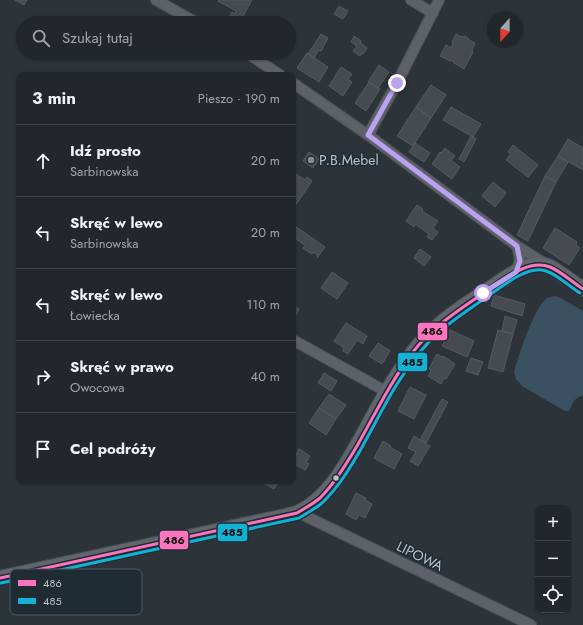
<!DOCTYPE html>
<html lang="pl">
<meta charset="utf-8">
<style>
:root{--surface:#22272b;--page:#2e3337;--text:#f1f3f6;--muted:#a2a5a9;--line:#3f4447}
body{margin:0;font-family:Jost,sans-serif;background:var(--page);color:var(--text)}
.controls{position:absolute;right:12px;bottom:12px;display:grid;overflow:hidden;border-radius:8px;box-shadow:0 1px 3px #0004}
.controls button{width:36px;height:36px;display:grid;place-items:center;padding:0;border:0;border-bottom:1px solid var(--line);background:var(--surface);color:var(--text);font:20px sans-serif}
.compass{position:absolute;left:487px;top:12px;width:36px;height:36px;border-radius:50%;background:var(--surface);box-shadow:0 1px 3px #0004;rotate:201deg}
.stop{position:absolute;width:12px;height:12px;margin:-9px;border:3px solid #bca0f2;border-radius:50%;background:#fff}
.stop.end{background:#bca0f2;border-color:#fff;box-shadow:0 1px 4px #0008}
.list{margin:0;padding:0;list-style:none}
h2{display:flex;justify-content:space-between;align-items:center;height:52px;margin:0;padding:0 16px;font-size:17px}
h2 small{font-size:13px;font-weight:400;color:var(--muted)}
.list li{display:grid;grid-template-columns:26px 1fr auto;gap:12px;align-items:center;box-sizing:border-box;height:72px;padding:0 16px;border-top:1px solid var(--line)}
.list b{display:block;font-size:15px;white-space:nowrap}
.list p{margin:0;font-size:13px;white-space:nowrap;color:var(--muted)}
.list em{font-size:13px;font-style:normal;color:var(--muted)}
.icon{flex:none;width:22px;height:22px;fill:none;stroke:currentColor;stroke-width:2;stroke-linecap:round;stroke-linejoin:round}
.map{position:relative;flex:none;width:583px;height:625px;overflow:hidden}
.search{position:absolute;background:var(--surface);box-shadow:0 1px 3px #0004;left:16px;top:16px;width:280px;height:44px;display:flex;align-items:center;gap:10px;box-sizing:border-box;padding:0 14px;border-radius:22px;color:var(--muted);font-size:15px}
.panel{position:absolute;background:var(--surface);box-shadow:0 1px 3px #0004;left:16px;top:72px;width:280px;height:412px;border-radius:8px}
.map>svg:first-child{display:block}
.water{fill:#3a5161}
.building{fill:#454b50;stroke:#545c61}
.lines{fill:none;stroke-linecap:round;stroke-linejoin:round}
.street-casing{stroke:#4a5054;stroke-width:12}
.secondary-casing{stroke:#4a5054;stroke-width:16}
.street{stroke:#5d6268;stroke-width:10}
.secondary{stroke:#61666c;stroke-width:14}
.bus-1-casing{stroke:#202c34;stroke-width:6}
.bus-2-casing{stroke:#202c34;stroke-width:6}
.bus-1{stroke:#fc73be;stroke-width:3}
.bus-2{stroke:#13b2d5;stroke-width:3}
.route{stroke:#bca0f2;stroke-width:5}
.poi-dot{fill:#879097;stroke:#202c34;stroke-width:1.5}
.bus-dot{fill:#b7c1c9;stroke:#202c34;stroke-width:1.5}
.labels{text-anchor:middle;dominant-baseline:central;stroke-width:3;stroke-linejoin:round;paint-order:stroke}
.poi-label{font-size:14px;fill:#b7c1c9;stroke:#202c34;text-anchor:start}
.street-label{font-size:14px;fill:#b7c1c9;stroke:#202c34}
.key{fill:#202c34;stroke:#4d5961;stroke-width:1}
.key-label{font-size:11px;fill:#b7c1c9}
.line-badge{stroke:#202c34;stroke-width:1.5}
.pale-badge-label{font-size:11px;text-anchor:middle;font-weight:bold;fill:#111}
</style>
<div class="map">
<svg width="583" height="625" viewBox="0 0 583 625">
<rect width="100%" height="100%" fill="#2d3439"/>
<path class="water" d="M 555,296 L 561,298 L 583,311 L 583,395 L 582,396 C 575,397 572,404 569,411 L 565,411 L 522,386 L 516,379 L 514,372 C 518,357 534,308 546,299 C 549,297 551,297 555,296 Z"/>
<path class="building" d="M 15,0 L 27,0 L 24,5 Z
M 219,0 L 252,0 L 239,23 L 236,23 L 228,19 L 232,12 L 235,14 L 236,11 L 218,1 Z
M 339,6 L 348,11 L 343,19 L 334,14 Z
M 321,34 L 328,38 L 321,51 L 319,50 L 314,58 L 308,54 Z
M 456,34 L 462,37 L 465,36 L 468,38 L 469,40 L 475,43 L 472,51 L 473,52 L 464,69 L 454,63 L 454,62 L 451,60 L 450,61 L 440,56 L 446,45 L 451,48 L 453,43 L 452,42 Z
M 354,36 L 361,41 L 360,42 L 367,48 L 363,54 L 362,53 L 360,56 L 353,51 L 357,46 L 351,42 Z
M 307,53 L 328,67 L 319,82 L 297,68 Z
M 379,65 L 389,72 L 378,88 L 368,82 Z
M 341,67 L 352,74 L 348,79 L 352,82 L 343,96 L 329,86 Z
M 369,82 L 380,89 L 366,111 L 355,103 Z
M 431,85 L 446,95 L 431,118 L 416,107 Z
M 416,107 L 431,118 L 413,146 L 397,136 Z
M 451,107 L 481,124 L 473,137 L 443,120 Z
M 471,136 L 476,139 L 464,162 L 459,159 Z
M 568,139 L 583,148 L 583,170 L 558,156 Z
M 415,143 L 430,153 L 424,162 L 409,152 Z
M 513,145 L 538,165 L 528,177 L 506,160 L 511,154 L 508,152 Z
M 445,148 L 455,156 L 451,160 L 460,167 L 452,179 L 432,164 L 440,152 L 441,153 Z
M 309,152 L 319,159 L 313,168 L 303,161 Z
M 558,156 L 568,162 L 556,182 L 545,176 Z
M 296,174 L 305,180 L 307,177 L 312,181 L 295,206 L 293,204 L 293,177 Z
M 545,176 L 556,182 L 528,241 L 517,235 Z
M 493,182 L 506,193 L 495,207 L 482,196 Z
M 417,205 L 423,209 L 422,211 L 438,221 L 433,228 L 438,232 L 432,240 L 427,237 L 429,234 L 415,224 L 414,227 L 406,221 Z
M 295,226 L 325,247 L 317,258 L 318,256 L 313,252 L 312,254 L 303,248 L 305,245 L 293,237 L 293,229 Z
M 555,228 L 577,242 L 576,245 L 580,248 L 569,265 L 543,248 Z
M 420,249 L 431,257 L 424,266 L 414,258 Z
M 332,272 L 348,283 L 337,299 L 321,288 Z
M 494,295 L 525,304 L 522,316 L 491,306 Z
M 293,306 L 299,309 L 293,320 Z
M 505,316 L 517,320 L 513,334 L 502,331 Z
M 346,323 L 367,336 L 363,344 L 357,340 L 348,354 L 343,351 L 344,348 L 334,341 Z
M 450,330 L 474,341 L 467,357 L 442,346 Z
M 498,330 L 513,334 L 503,372 L 488,368 Z
M 378,343 L 390,351 L 382,364 L 369,356 Z
M 437,354 L 442,357 L 443,356 L 455,364 L 446,379 L 444,378 L 441,384 L 428,376 L 431,371 L 429,369 Z
M 471,358 L 483,362 L 478,375 L 466,371 Z
M 324,373 L 337,381 L 331,391 L 318,383 Z
M 410,387 L 426,395 L 414,419 L 398,411 Z
M 329,394 L 346,405 L 336,419 L 319,408 Z
M 442,399 L 448,402 L 426,443 L 420,440 Z
M 319,408 L 336,419 L 326,435 L 309,423 Z
M 414,436 L 430,446 L 418,466 L 410,461 L 416,452 L 408,448 Z
M 383,441 L 391,446 L 390,447 L 402,454 L 394,469 L 374,458 Z
M 299,449 L 310,456 L 306,463 L 309,464 L 305,470 L 293,463 L 293,455 L 295,456 Z
M 260,481 L 279,481 L 274,489 Z
M 356,493 L 366,498 L 365,500 L 372,504 L 365,518 L 359,515 L 356,520 L 346,514 Z"/>
<g class="lines">
<g class="street-casing">
<path id="street" d="M 156,0 L 197,23
M 411,0 L 433,13
M 247,53 L 280,75
M 293,83 L 368,135 L 517,246 L 547,265
M 368,135 L 397,83 L 439,0
M 516,272 C 521,262 520,257 517,246
M 293,340 L 387,392
M 297,512 L 525,622 L 531,625"/>
</g>
<g class="secondary-casing">
<path id="secondary" d="M 0,578 L 285,516 C 289,515 293,514 297,513 C 330,498 347,462 364,433 C 379,405 394,377 413,352 C 432,327 458,309 485,292 C 501,281 530,257 550,267 C 561,273 572,282 583,289"/>
</g>
<use href="#street" class="street"/>
<use href="#secondary" class="secondary"/>
<g class="bus-1-casing">
<path id="bus-1" d="M 0,578 L 297,513 C 305,508 313,504 320,498 C 335,483 346,464 357,446 C 375,414 391,381 413,352 C 432,327 459,310 485,292 C 502,281 528,258 550,267 C 562,272 572,282 583,289"/>
</g>
<g class="bus-2-casing">
<path id="bus-2" d="M 1,583 L 299,518 C 307,513 315,509 322,503 C 338,488 350,468 361,449 C 379,417 394,384 417,356 C 437,329 464,313 491,294 C 504,285 525,268 542,270 C 553,271 570,287 580,293"/>
</g>
<use href="#bus-1" class="bus-1"/>
<use href="#bus-2" class="bus-2"/>
</g>
<g class="lines">
<path class="route" d="M 397,83 L 368,135 L 517,246 L 520,261 L 516,272 L 483,293"/>
</g>
<circle class="poi-dot" cx="311" cy="160" r="4"/>
<circle class="bus-dot" cx="336" cy="478" r="3.5"/>
<g class="labels">
<g class="poi-label">
<text x="319" y="160">P.B.Mebel</text>
</g>
<g class="street-label">
<text transform="translate(420 556) rotate(26)">LIPOWA</text>
</g>
</g>
<rect x="10" y="569" width="132" height="46" rx="6" class="key"/>
<rect x="18" y="580" width="18" height="6" fill="#fc73be"/>
<rect x="18" y="598" width="18" height="6" fill="#13b2d5"/>
<g class="key-label">
<text x="43" y="587">486</text>
<text x="43" y="605">485</text>
</g>
<g class="line-badge">
<rect x="417" y="322" width="31" height="19" rx="4" fill="#fc73be"/>
<rect x="397" y="352" width="31" height="20" rx="4" fill="#13b2d5"/>
<rect x="217" y="523" width="31" height="19" rx="4" fill="#13b2d5"/>
<rect x="159" y="530" width="30" height="20" rx="4" fill="#fc73be"/>
</g>
<g class="pale-badge-label">
<text x="432" y="335">486</text>
<text x="412" y="366">485</text>
<text x="232" y="536">485</text>
<text x="174" y="544">486</text>
</g>
</svg>
<div class="controls">
<button>+</button>
<button>−</button>
<button><svg class="icon" aria-label="locate" viewBox="0 0 24 24"><circle cx="12" cy="12" r="6"/><path d="M12 2v4M12 18v4M2 12h4M18 12h4"/></svg></button>
</div>
<svg class="compass" viewBox="-18 -18 36 36"><path d="M0-13l5 13h-10z" fill="#e53935"/><path d="M0 13l5-13h-10z" fill="#a2a5a9"/></svg>
<div class="stop" style="left:483px;top:293px"></div>
<div class="stop end" style="left:397px;top:83px"></div>
<div class="search"><svg class="icon" aria-label="search" viewBox="0 0 24 24"><circle cx="10" cy="10" r="6"/><path d="M15 15l6 6"/></svg>Szukaj tutaj</div>
<section class="panel">
<h2>3 min<small>Pieszo · 190 m</small></h2>
<ul class="list">
<li><svg class="icon" aria-label="ahead" viewBox="0 0 24 24"><path d="M12 20V5M6 11l6-6 6 6"/></svg><div><b>Idź prosto</b><p>Sarbinowska</p></div><em>20 m</em></li>
<li><svg class="icon" aria-label="left" viewBox="0 0 24 24"><path d="M17 20v-9H6M10 6l-5 5 5 5"/></svg><div><b>Skręć w lewo</b><p>Sarbinowska</p></div><em>20 m</em></li>
<li><svg class="icon" aria-label="left" viewBox="0 0 24 24"><path d="M17 20v-9H6M10 6l-5 5 5 5"/></svg><div><b>Skręć w lewo</b><p>Łowiecka</p></div><em>110 m</em></li>
<li><svg class="icon" aria-label="right" viewBox="0 0 24 24"><path d="M7 20v-9h11M14 6l5 5-5 5"/></svg><div><b>Skręć w prawo</b><p>Owocowa</p></div><em>40 m</em></li>
<li><svg class="icon" aria-label="arrive" viewBox="0 0 24 24"><path d="M6 21V4h12l-3 4 3 4H6"/></svg><div><b>Cel podróży</b></div></li>
</ul>
</section>
</div>
